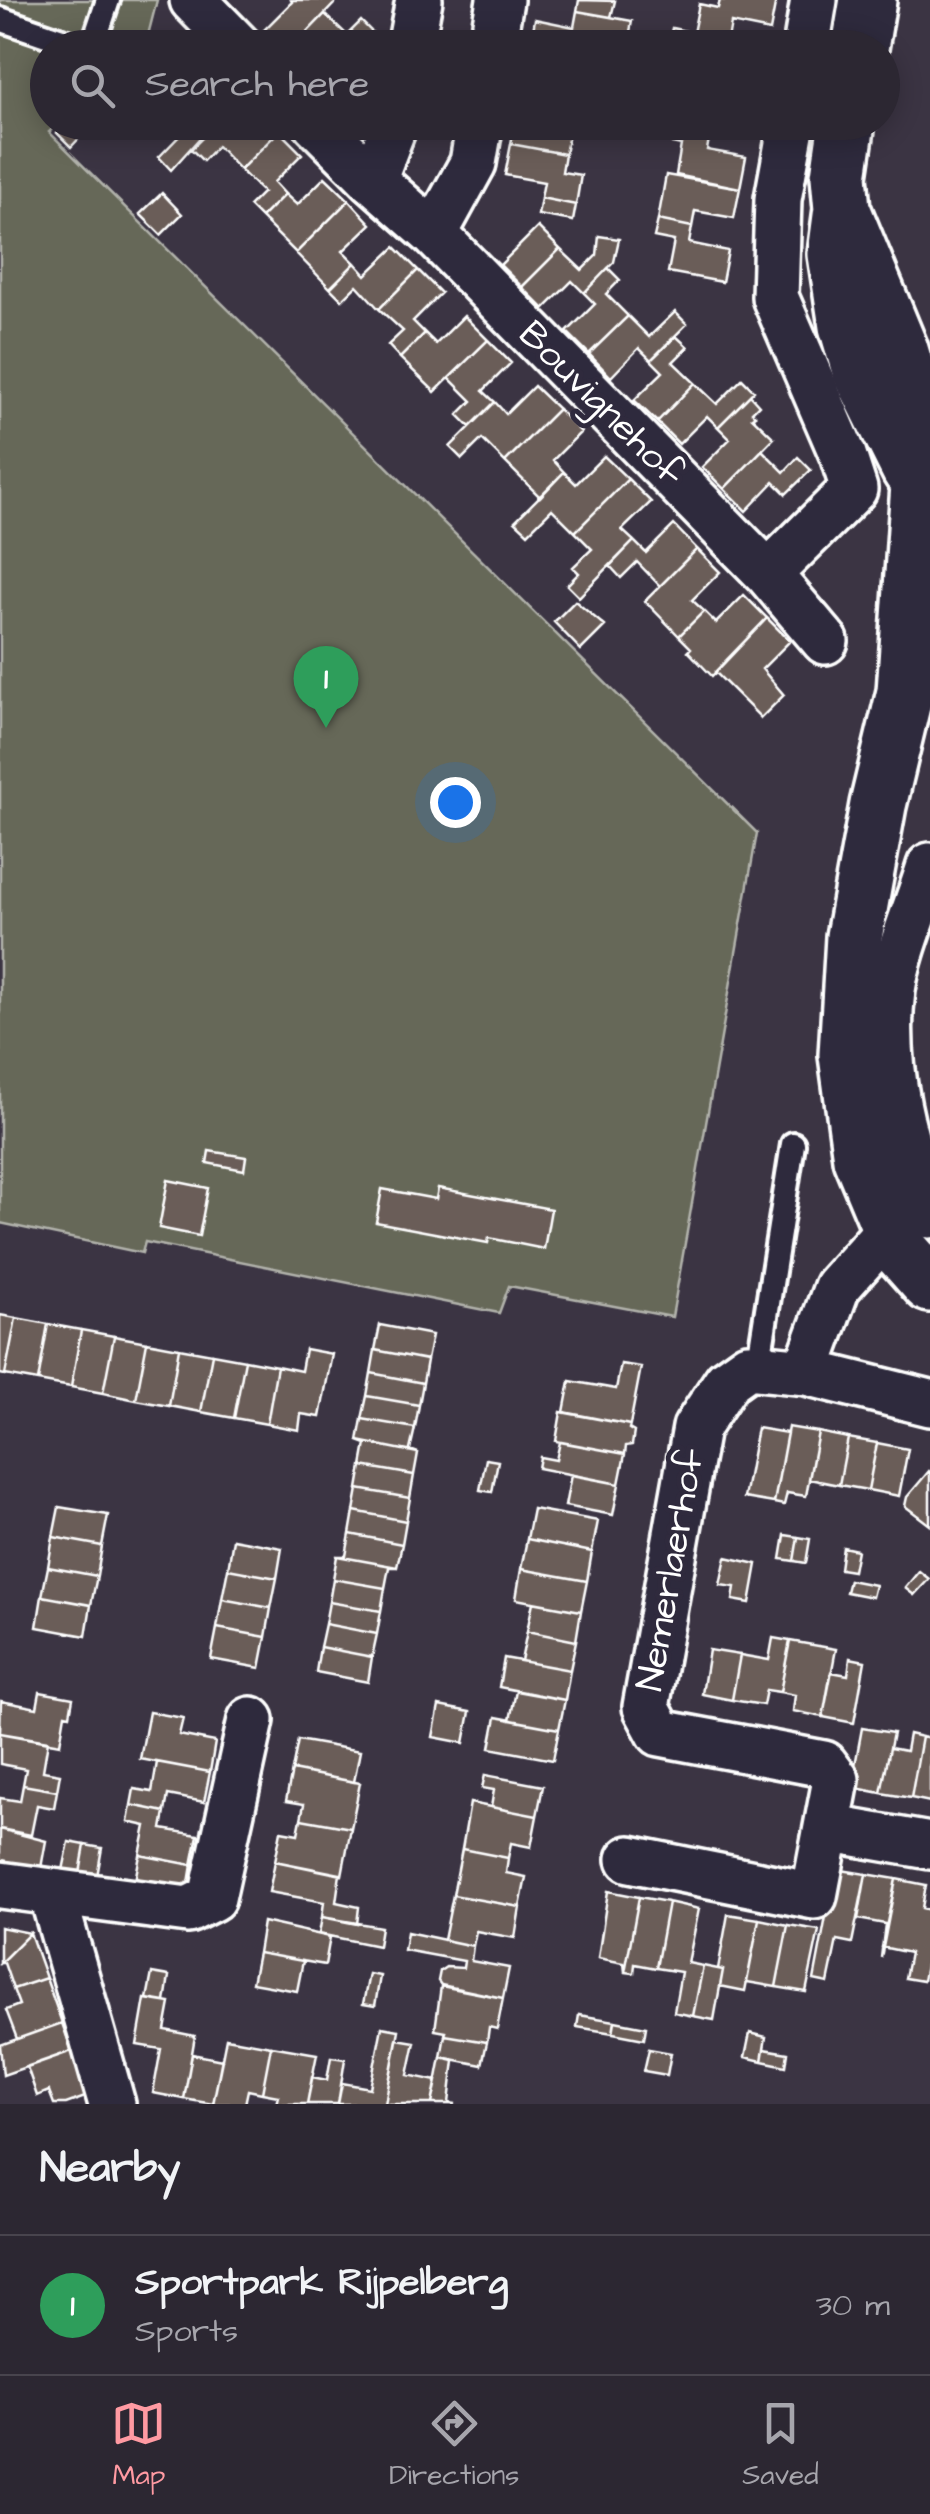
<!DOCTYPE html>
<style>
:root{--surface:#2c2732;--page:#38333e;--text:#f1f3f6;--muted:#a6a5ac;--line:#48444d;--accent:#ff9aa2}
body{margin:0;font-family:"Architects Daughter",sans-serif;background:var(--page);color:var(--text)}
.you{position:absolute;left:455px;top:802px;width:35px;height:35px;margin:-25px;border:8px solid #fff;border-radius:50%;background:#1a73e8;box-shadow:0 0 0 15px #1a73e833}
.badge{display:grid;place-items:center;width:65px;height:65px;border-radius:50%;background:var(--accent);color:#fff;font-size:32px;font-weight:700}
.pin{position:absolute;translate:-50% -82px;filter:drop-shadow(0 2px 5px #0008)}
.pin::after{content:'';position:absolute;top:52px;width:35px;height:30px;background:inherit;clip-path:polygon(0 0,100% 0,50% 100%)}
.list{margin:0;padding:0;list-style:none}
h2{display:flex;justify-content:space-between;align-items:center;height:130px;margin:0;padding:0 40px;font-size:42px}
h2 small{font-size:32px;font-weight:400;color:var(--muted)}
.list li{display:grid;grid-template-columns:65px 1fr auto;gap:30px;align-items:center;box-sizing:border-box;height:140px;padding:0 40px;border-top:2px solid var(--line)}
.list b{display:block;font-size:38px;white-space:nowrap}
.list p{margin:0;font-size:32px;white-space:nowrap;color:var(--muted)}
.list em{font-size:32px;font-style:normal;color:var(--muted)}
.icon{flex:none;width:55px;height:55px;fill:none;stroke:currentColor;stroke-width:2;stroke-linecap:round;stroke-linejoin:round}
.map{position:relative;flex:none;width:930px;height:2104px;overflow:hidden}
.search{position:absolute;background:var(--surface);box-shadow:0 5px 25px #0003;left:30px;right:30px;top:30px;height:110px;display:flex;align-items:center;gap:25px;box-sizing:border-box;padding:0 35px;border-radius:55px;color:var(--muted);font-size:38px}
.sheet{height:270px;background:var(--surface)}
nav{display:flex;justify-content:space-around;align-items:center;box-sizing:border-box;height:140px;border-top:2px solid var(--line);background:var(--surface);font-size:28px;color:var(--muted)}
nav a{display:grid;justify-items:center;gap:5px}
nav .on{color:var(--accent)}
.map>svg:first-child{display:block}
.green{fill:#666759;stroke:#b2b3ac;stroke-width:2.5}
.building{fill:#6b5d59;stroke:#fff;stroke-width:2.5}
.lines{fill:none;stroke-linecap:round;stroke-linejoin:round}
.lane-casing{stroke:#fff;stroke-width:30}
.street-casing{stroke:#fff;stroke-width:52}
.secondary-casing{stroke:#fff;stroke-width:62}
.lane{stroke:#2f2a3d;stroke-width:22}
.street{stroke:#2f2a3d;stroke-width:45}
.secondary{stroke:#2f2a3d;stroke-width:55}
.labels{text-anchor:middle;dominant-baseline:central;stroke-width:10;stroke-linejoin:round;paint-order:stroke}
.street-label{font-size:38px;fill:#fff;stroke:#2f2a3d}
</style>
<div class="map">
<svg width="930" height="2104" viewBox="0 0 930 2104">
<rect width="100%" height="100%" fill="#3b3443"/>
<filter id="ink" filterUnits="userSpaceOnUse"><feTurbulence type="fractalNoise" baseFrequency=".01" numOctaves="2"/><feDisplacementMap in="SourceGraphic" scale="20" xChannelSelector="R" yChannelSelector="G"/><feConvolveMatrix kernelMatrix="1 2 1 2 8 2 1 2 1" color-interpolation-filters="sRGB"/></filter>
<g filter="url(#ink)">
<path class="green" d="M 0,0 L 157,0 L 148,35 L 135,47 L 48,48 L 48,122 L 59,123 L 49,132 L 757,833 L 672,1317 L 509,1286 L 499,1313 L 145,1242 L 142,1253 L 0,1223 Z"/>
<path class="building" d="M 291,0 L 332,0 L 335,3 L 292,48 L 282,48 L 264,30 L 292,2 Z
M 579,0 L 615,1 L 611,17 L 577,11 Z
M 720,0 L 776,0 L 770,31 L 731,23 L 728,40 L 693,33 L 699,4 L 718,8 Z
M 577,11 L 632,21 L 627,48 L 530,48 L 535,19 L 574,27 Z
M 325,14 L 347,35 L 361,21 L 373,33 L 359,48 L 292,48 Z
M 672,28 L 728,40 L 726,48 L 668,46 Z
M 67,122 L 77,122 L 86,131 L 71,147 L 57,133 Z
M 214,122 L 171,170 L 159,157 L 193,122 Z
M 240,122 L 270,122 L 279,131 L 240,170 L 217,146 L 203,161 L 191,149 L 216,124 L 227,135 Z
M 515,122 L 591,122 L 590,128 L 571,124 L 565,154 L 511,144 Z
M 676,122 L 712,122 L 710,133 L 675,127 Z
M 675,127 L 710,133 L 707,150 L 746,157 L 740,188 L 676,175 L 681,145 L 672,143 Z
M 279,131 L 302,154 L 274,182 L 285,194 L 261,218 L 249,206 L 263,192 L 240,170 Z
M 511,144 L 565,154 L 562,172 L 581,175 L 576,205 L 541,198 L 544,182 L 505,175 Z
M 666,175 L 740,188 L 734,218 L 695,211 L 692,227 L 658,220 Z
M 325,177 L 349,200 L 296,253 L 261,218 L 285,194 L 297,205 Z
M 162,193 L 182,214 L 161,235 L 140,214 Z
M 541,198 L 576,205 L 573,221 L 538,215 Z
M 349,200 L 371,224 L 343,251 L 355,263 L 330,288 L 296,253 Z
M 658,220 L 692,227 L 689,243 L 728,251 L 722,282 L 668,272 L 674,241 L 654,237 Z
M 538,227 L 560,249 L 522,287 L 500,265 Z
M 599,236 L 619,239 L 614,262 L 584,293 L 572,281 L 544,309 L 522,287 L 560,249 L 582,270 L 597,255 Z
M 395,247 L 418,270 L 379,309 L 357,285 L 342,300 L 330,288 L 355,263 L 366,275 Z
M 608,268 L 620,280 L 606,294 L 628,316 L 589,354 L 567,332 L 595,304 L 584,293 Z
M 418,270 L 441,293 L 413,321 L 425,333 L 400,358 L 388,345 L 403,331 L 379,309 Z
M 675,312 L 687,324 L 651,360 L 639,348 L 611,377 L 589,354 L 628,316 L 649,337 Z
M 464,316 L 488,340 L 435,392 L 400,358 L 425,333 L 436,344 Z
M 676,336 L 688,347 L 673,362 L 695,383 L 657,422 L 634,400 L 663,372 L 651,360 Z
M 488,340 L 511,363 L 483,391 L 495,402 L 470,427 L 458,415 L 472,401 L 449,378 Z
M 742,379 L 754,391 L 718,427 L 707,416 L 679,444 L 657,422 L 695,383 L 717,404 Z
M 534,386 L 558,409 L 505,462 L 482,439 L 462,459 L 450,447 L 495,402 L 506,414 Z
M 750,395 L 759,405 L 752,412 L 755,415 L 752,417 L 774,438 L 724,489 L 702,467 L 730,439 L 718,427 Z
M 558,409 L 581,432 L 553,460 L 564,472 L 540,497 L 505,462 Z
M 762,450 L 784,472 L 798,457 L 811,470 L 786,494 L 774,482 L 746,511 L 724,489 Z
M 604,456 L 628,479 L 575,532 L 552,509 L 528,533 L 515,521 L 564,472 L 576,484 Z
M 628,479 L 651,502 L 622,530 L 634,541 L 579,597 L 567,585 L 579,573 L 573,567 L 592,549 L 575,532 Z
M 674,525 L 697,549 L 660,586 L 637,562 L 621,578 L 610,566 L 634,541 L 646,553 Z
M 697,549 L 720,572 L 692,600 L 704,611 L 679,636 L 645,601 Z
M 744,595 L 767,618 L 712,676 L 688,651 L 691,648 L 679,636 L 704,611 L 716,623 Z
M 575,601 L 605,626 L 581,650 L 554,622 Z
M 767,618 L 790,641 L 762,669 L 784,695 L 761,718 L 715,672 Z
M 209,1151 L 246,1157 L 244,1170 L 207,1163 Z
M 168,1180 L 208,1188 L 199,1236 L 159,1228 Z
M 438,1188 L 551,1209 L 544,1249 L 489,1238 L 488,1243 L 376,1222 L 382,1189 L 436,1199 Z
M 0,1315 L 16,1318 L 5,1375 L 0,1374 Z
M 16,1318 L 48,1324 L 38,1381 L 5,1375 Z
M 48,1324 L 81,1330 L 71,1387 L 38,1381 Z
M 380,1325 L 432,1335 L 427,1360 L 375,1350 Z
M 81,1330 L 114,1336 L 103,1393 L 71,1387 Z
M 114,1336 L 147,1342 L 136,1400 L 103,1393 Z
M 147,1342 L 179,1348 L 169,1406 L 136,1400 Z
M 179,1348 L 212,1354 L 201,1412 L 169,1406 Z
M 305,1349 L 332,1354 L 320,1417 L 301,1414 L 299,1430 L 267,1424 L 277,1366 L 301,1371 Z
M 375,1350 L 427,1360 L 423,1383 L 371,1373 Z
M 212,1354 L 245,1360 L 234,1418 L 201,1412 Z
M 245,1360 L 277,1366 L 267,1424 L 234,1418 Z
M 621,1364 L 641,1367 L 630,1425 L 564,1412 L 570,1381 L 616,1389 Z
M 371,1373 L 423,1383 L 419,1405 L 367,1396 Z
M 367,1396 L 419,1405 L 415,1428 L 362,1419 Z
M 561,1412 L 630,1425 L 629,1429 L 634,1432 L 632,1445 L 626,1446 L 625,1454 L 556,1441 Z
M 362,1419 L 415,1428 L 410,1450 L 418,1453 L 358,1441 Z
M 788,1427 L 818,1432 L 806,1496 L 787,1493 L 784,1505 L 774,1503 Z
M 757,1428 L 787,1433 L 774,1503 L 744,1498 Z
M 818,1432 L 848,1438 L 839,1485 L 809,1479 Z
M 848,1438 L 877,1443 L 868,1490 L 839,1485 Z
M 358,1441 L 418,1453 L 414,1475 L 362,1466 L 366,1444 Z
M 560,1442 L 625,1454 L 619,1484 L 538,1468 L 540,1457 L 556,1460 Z
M 877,1443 L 908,1449 L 899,1496 L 868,1490 Z
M 486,1459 L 498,1461 L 492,1492 L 480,1490 Z
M 362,1466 L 414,1475 L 410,1498 L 358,1489 Z
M 929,1471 L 930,1472 L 930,1525 L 905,1506 L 907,1497 Z
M 571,1475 L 619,1484 L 613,1515 L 565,1506 Z
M 358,1489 L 410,1498 L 406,1521 L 354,1511 Z
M 59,1507 L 108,1515 L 102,1546 L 53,1537 Z
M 533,1509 L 598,1521 L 592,1552 L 527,1539 Z
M 354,1511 L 406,1521 L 402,1544 L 350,1534 Z
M 350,1534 L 402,1544 L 397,1567 L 337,1556 L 346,1556 Z
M 785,1535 L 798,1537 L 794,1561 L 781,1559 Z
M 53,1537 L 102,1546 L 97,1576 L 48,1567 Z
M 798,1537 L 810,1539 L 806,1563 L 794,1561 Z
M 233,1539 L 282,1548 L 277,1578 L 228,1569 Z
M 527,1539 L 592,1552 L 587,1581 L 521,1569 Z
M 843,1547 L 857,1550 L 853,1571 L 840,1569 Z
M 337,1556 L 397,1567 L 389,1567 L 385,1588 L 333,1579 Z
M 726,1557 L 757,1564 L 750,1603 L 733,1600 L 735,1587 L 720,1585 Z
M 48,1567 L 97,1576 L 91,1605 L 42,1596 Z
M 228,1569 L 277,1578 L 271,1608 L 222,1599 Z
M 521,1569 L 587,1581 L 581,1611 L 516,1599 Z
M 919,1571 L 929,1579 L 914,1595 L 905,1588 Z
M 333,1579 L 385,1588 L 381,1611 L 329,1602 Z
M 849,1580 L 875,1585 L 872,1597 L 846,1592 Z
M 42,1596 L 91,1605 L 86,1636 L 37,1627 Z
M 222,1599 L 271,1608 L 266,1637 L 217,1628 Z
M 329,1602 L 381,1611 L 377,1634 L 325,1624 Z
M 533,1602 L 581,1611 L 576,1641 L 527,1631 Z
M 325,1624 L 377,1634 L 372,1657 L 320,1647 Z
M 217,1628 L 266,1637 L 260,1668 L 211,1659 Z
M 527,1631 L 576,1641 L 570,1670 L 521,1661 Z
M 773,1638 L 790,1641 L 780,1692 L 766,1690 L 763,1705 L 732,1700 L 740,1655 L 769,1660 Z
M 790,1641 L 836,1649 L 823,1717 L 793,1711 L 795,1695 L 780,1692 Z
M 320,1647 L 372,1657 L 368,1682 L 316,1672 Z
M 709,1650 L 740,1655 L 732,1700 L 702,1694 Z
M 504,1658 L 570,1670 L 565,1700 L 499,1687 Z
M 850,1658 L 865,1661 L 854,1723 L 823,1717 L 831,1672 L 848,1675 Z
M 516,1691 L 565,1700 L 559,1729 L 510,1720 Z
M 40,1692 L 73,1698 L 70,1715 L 65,1714 L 60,1744 L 0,1733 L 1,1701 L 37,1708 Z
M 439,1706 L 470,1712 L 464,1743 L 433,1737 Z
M 149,1712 L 183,1718 L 179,1735 L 215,1742 L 210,1772 L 140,1759 Z
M 496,1717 L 559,1729 L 553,1760 L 490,1748 Z
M 862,1728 L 893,1733 L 881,1793 L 851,1787 Z
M 0,1733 L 48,1741 L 43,1771 L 60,1774 L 57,1791 L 23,1785 L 26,1769 L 0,1764 Z
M 909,1734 L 922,1737 L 911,1798 L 881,1793 L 890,1748 L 906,1751 Z
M 922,1737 L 930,1739 L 930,1802 L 911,1798 Z
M 298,1740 L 360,1751 L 354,1782 L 292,1770 Z
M 157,1762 L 210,1772 L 204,1802 L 168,1795 L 165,1812 L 131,1805 L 134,1789 L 152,1792 Z
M 292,1770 L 360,1783 L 351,1828 L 301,1819 L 304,1804 L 286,1801 Z
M 485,1775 L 543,1786 L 537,1816 L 491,1807 L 494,1790 L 482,1788 Z
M 23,1785 L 57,1791 L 54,1808 L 37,1805 L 31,1835 L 0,1829 L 0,1798 L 20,1801 Z
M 470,1803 L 537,1816 L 531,1847 L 511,1843 L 508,1858 L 462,1849 Z
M 131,1805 L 165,1812 L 162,1829 L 198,1835 L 192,1865 L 140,1855 L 146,1826 L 128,1822 Z
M 301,1819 L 351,1828 L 342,1875 L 275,1861 L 281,1831 L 298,1834 Z
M 0,1829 L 46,1841 L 41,1868 L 0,1860 Z
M 69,1842 L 85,1845 L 79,1879 L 62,1875 Z
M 85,1845 L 102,1848 L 96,1882 L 79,1879 Z
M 462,1849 L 508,1858 L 506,1873 L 526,1877 L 520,1907 L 453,1895 Z
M 140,1855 L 192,1865 L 187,1895 L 134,1886 Z
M 275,1861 L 340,1874 L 336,1902 L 359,1907 L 357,1924 L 322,1917 L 324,1902 L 269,1892 Z
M 835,1869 L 866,1874 L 852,1943 L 837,1940 L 828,1983 L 814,1980 Z
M 866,1874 L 896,1879 L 881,1958 L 885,1924 L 858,1919 Z
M 896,1879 L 926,1885 L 922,1908 L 930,1910 L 930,1944 L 923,1981 L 905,1978 L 910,1953 L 882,1947 Z
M 608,1891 L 639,1897 L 625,1972 L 624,1963 L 598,1958 Z
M 453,1895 L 520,1907 L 515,1938 L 476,1931 L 473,1946 L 444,1940 Z
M 639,1897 L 668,1902 L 656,1968 L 635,1964 L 634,1973 L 625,1972 Z
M 668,1902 L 699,1909 L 688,1963 L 703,1966 L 693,2016 L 674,2012 L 681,1972 L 656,1968 Z
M 728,1914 L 759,1919 L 745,1991 L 720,1986 L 723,1970 L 718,1969 Z
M 322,1917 L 381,1927 L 378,1946 L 319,1934 Z
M 759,1919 L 788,1925 L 776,1987 L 747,1982 Z
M 263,1922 L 330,1937 L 325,1965 L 258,1953 Z
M 788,1925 L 819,1930 L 806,1992 L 776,1987 Z
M 0,1927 L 30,1933 L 0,1963 Z
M 407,1932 L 473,1946 L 471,1961 L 509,1968 L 503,1998 L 441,1985 L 438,1981 L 440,1971 L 446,1967 L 463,1968 L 464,1961 L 404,1950 Z
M 30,1933 L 46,1978 L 13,1989 L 4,1963 L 0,1963 Z
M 258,1953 L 303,1961 L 297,1991 L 252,1983 Z
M 703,1966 L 723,1970 L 714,2020 L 693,2016 Z
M 152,1973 L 169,1976 L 165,2002 L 147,1999 Z
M 369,1974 L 380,1976 L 375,2006 L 363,2004 Z
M 46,1978 L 62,2023 L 17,2039 L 6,2010 L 19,2005 L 13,1989 Z
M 441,1986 L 503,1998 L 497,2029 L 489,2027 L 487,2042 L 445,2035 L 446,2032 L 435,2030 Z
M 145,1999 L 170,2003 L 165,2030 L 195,2036 L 184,2099 L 153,2093 L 161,2049 L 137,2045 Z
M 579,2015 L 615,2021 L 613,2033 L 577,2027 Z
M 615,2021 L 646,2027 L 644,2039 L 613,2033 Z
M 62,2023 L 72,2051 L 3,2075 L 0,2045 Z
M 382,2027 L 399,2030 L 385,2104 L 338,2104 L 342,2083 L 370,2088 Z
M 750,2033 L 766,2037 L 762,2061 L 745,2057 Z
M 445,2035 L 487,2042 L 482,2065 L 441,2057 Z
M 226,2038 L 271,2046 L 262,2093 L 248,2090 L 245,2104 L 213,2104 Z
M 397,2039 L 415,2042 L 408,2075 L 437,2081 L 432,2104 L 385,2104 Z
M 271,2046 L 317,2054 L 307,2104 L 276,2104 L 278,2096 L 262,2093 Z
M 649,2049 L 671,2053 L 667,2075 L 644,2071 Z
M 764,2049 L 788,2053 L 786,2066 L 762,2061 Z
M 72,2051 L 88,2096 L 66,2104 L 54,2104 L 49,2091 L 37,2096 L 27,2067 Z
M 192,2054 L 222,2060 L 213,2104 L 184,2099 Z
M 331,2057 L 345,2059 L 338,2104 L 307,2104 L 312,2077 L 327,2080 Z
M 441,2057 L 454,2060 L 449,2103 L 456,2104 L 432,2104 Z"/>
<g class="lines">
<g class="lane-casing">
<path id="lane" d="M 0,19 L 85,48
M 92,48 L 108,0
M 758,1367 L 793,1144"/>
</g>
<g class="street-casing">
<path id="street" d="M 193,0 L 240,48
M 410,48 L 419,0
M 492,48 L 500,0
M 806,48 L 814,0
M 315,122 L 373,180 L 434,234 L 768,574 L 825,641
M 373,180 L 395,122
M 434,234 L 473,163 L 480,122
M 768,574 L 854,489 L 843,455 L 775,297 L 778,199 L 792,122
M 930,866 C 919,903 897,953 892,990 C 882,1066 904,1146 930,1215
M 806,1372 L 837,1287 L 891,1227
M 827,1828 L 930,1846
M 630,1859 L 814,1896 L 836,1780 L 824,1764 L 660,1733 L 646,1707 L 696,1428 L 727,1381 L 748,1366 L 806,1372 L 930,1403
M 0,1885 L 188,1910 L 212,1898 L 251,1720
M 52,1893 L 112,2104"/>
</g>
<g class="secondary-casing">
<path id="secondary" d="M 860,48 L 868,0
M 847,122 L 839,176 L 842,209 L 836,254 L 847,326 L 860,370 L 910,470
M 842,209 L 900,350 L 920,417 L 919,485 L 905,692 L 878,805 L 854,937 L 847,1055 L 861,1158 L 899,1249 L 930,1284"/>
</g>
<use href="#lane" class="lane"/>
<use href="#street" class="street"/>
<use href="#secondary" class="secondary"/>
</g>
</g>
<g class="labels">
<g class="street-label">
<text transform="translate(601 404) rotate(45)">Bouvignehof</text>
<text transform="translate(671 1570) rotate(-80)">Nemerlaerhof</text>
</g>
</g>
</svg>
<div class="you"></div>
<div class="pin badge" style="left:326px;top:728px;background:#2e9e5b">1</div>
<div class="search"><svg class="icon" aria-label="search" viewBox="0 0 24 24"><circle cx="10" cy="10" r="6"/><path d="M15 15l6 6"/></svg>Search here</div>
</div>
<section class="sheet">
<h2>Nearby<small></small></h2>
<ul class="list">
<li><span class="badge" style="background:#2e9e5b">1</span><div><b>Sportpark Rijpelberg</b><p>Sports</p></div><em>30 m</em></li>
</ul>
</section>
<nav>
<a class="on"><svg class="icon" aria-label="map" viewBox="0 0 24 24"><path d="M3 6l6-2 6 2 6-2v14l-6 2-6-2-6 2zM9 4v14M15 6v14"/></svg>Map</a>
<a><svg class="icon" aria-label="directions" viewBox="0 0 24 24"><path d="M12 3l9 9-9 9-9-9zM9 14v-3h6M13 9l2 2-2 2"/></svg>Directions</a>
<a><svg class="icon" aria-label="saved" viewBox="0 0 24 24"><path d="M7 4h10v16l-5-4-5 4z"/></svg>Saved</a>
</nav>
